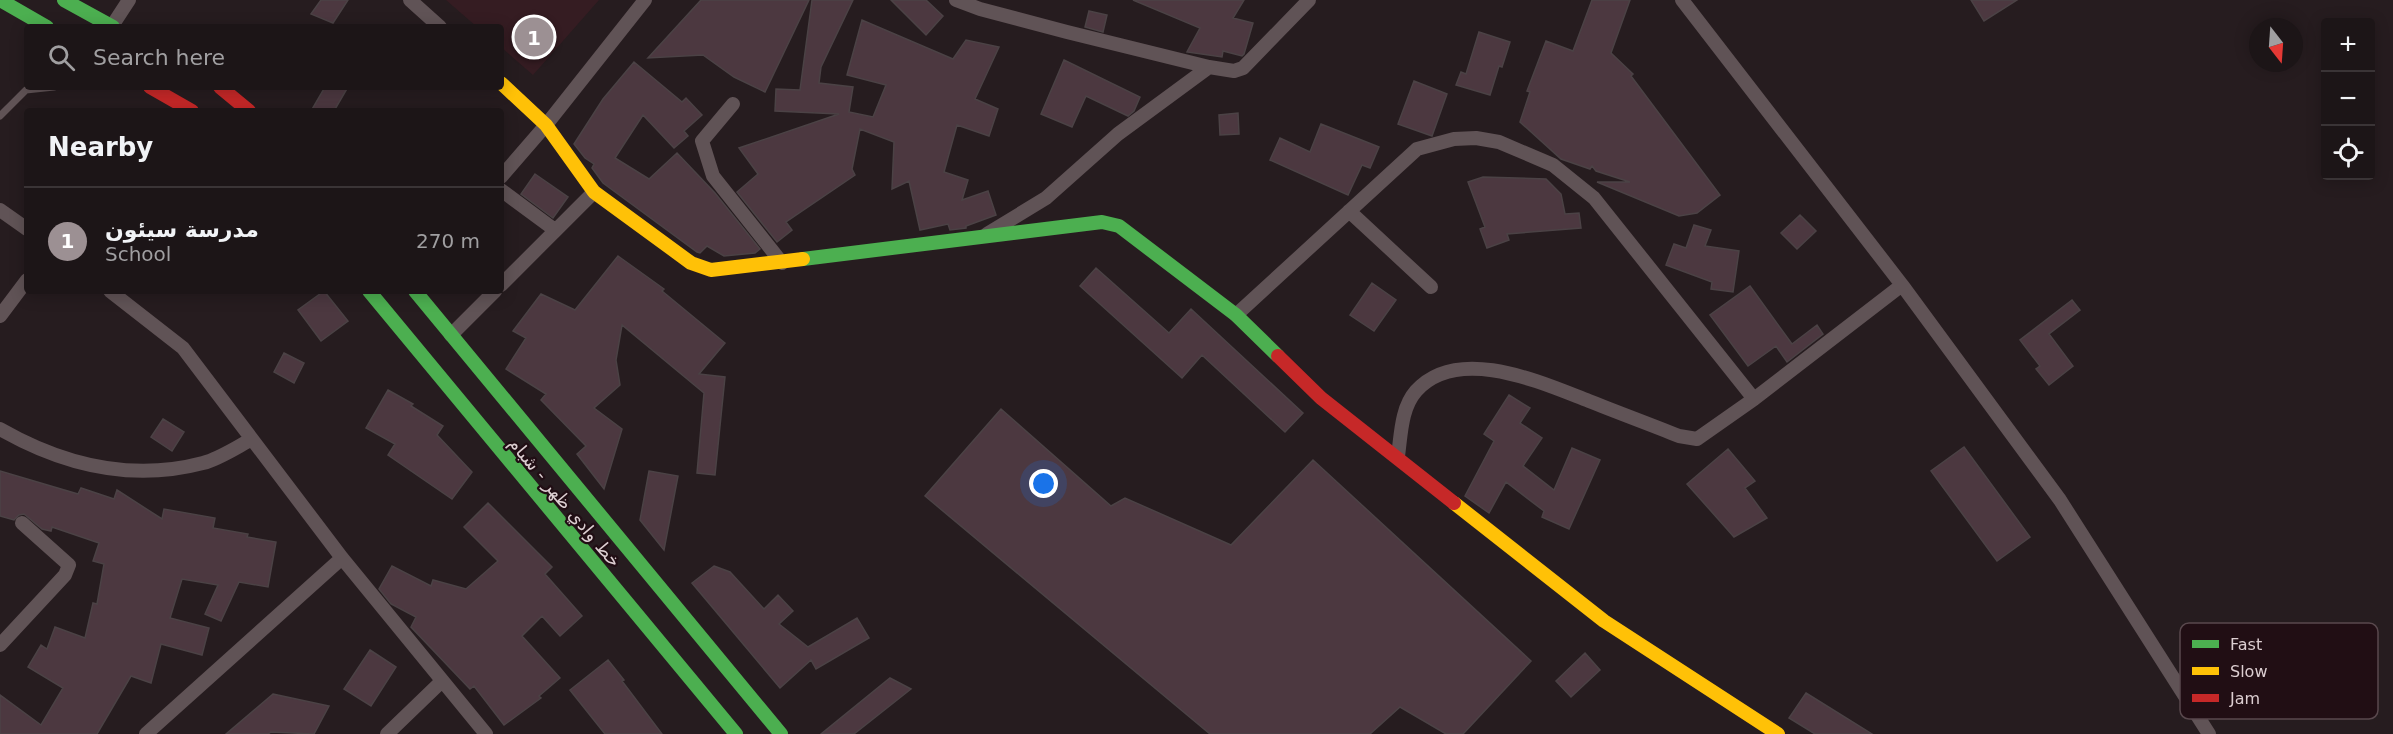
<!DOCTYPE html>
<meta charset="utf-8">
<style>
:root{--surface:#1c1517;--page:#292224;--text:#f1f3f6;--muted:#a09fa1;--line:#3a3436;--accent:#9c9093}
body{margin:0;font-family:"DejaVu Sans",Cairo,sans-serif;background:var(--page);color:var(--text)}
.controls{position:absolute;right:18px;top:18px;display:grid;overflow:hidden;border-radius:6px;box-shadow:0 3px 15px #0003}
.controls button{width:54px;height:54px;display:grid;place-items:center;padding:0;border:0;border-bottom:2px solid var(--line);background:var(--surface);color:var(--text);font:30px sans-serif}
.compass{position:absolute;left:2249px;top:18px;width:54px;height:54px;border-radius:50%;background:var(--surface);box-shadow:0 3px 15px #0003;rotate:163deg}
.you{position:absolute;left:1044px;top:484px;width:21px;height:21px;margin:-15px;border:4px solid #fff;border-radius:50%;background:#1a73e8;box-shadow:0 0 0 9px #1a73e833}
.badge{display:grid;place-items:center;width:39px;height:39px;border-radius:50%;background:var(--accent);color:#fff;font-size:20px;font-weight:700}
.pin{position:absolute;translate:-50% -50%;border:3px solid #fff;box-shadow:0 2px 6px #0006}
.list{margin:0;padding:0;list-style:none}
h2{display:flex;justify-content:space-between;align-items:center;height:78px;margin:0;padding:0 24px;font-size:26px}
h2 small{font-size:20px;font-weight:400;color:var(--muted)}
.list li{display:grid;grid-template-columns:39px 1fr auto;gap:18px;align-items:center;box-sizing:border-box;height:108px;padding:0 24px;border-top:2px solid var(--line)}
.list b{display:block;font-size:22px;white-space:nowrap}
.list p{margin:0;font-size:20px;white-space:nowrap;color:var(--muted)}
.list em{font-size:20px;font-style:normal;color:var(--muted)}
.icon{flex:none;width:33px;height:33px;fill:none;stroke:currentColor;stroke-width:2;stroke-linecap:round;stroke-linejoin:round}
.map{position:relative;flex:none;width:2393px;height:734px;overflow:hidden}
.search{position:absolute;background:var(--surface);box-shadow:0 3px 15px #0003;left:24px;top:24px;width:480px;height:66px;display:flex;align-items:center;gap:15px;box-sizing:border-box;padding:0 21px;border-radius:6px;color:var(--muted);font-size:22px}
.panel{position:absolute;background:var(--surface);box-shadow:0 3px 15px #0003;left:24px;top:108px;width:480px;height:186px;border-radius:6px}
.map>svg:first-child{display:block}
.built{fill:#351c22}
.building{fill:#4c3840;stroke:#4b4245;stroke-width:1.5}
.lines{fill:none;stroke-linecap:round;stroke-linejoin:round}
.lane{stroke:#605356;stroke-width:7}
.street{stroke:#605356;stroke-width:14}
.fast{stroke:#4caf50;stroke-width:14}
.slow{stroke:#ffc107;stroke-width:14}
.jam{stroke:#c62828;stroke-width:14}
.labels{text-anchor:middle;dominant-baseline:central;stroke-width:4.5;stroke-linejoin:round;paint-order:stroke}
.street-label{font-size:18px;fill:#dcced1;stroke:#210e14}
.key{fill:#210e14;stroke:#59484d;stroke-width:1.5}
.key-label{font-size:16px;fill:#dcced1}
</style>
<div class="map">
<svg width="2393" height="734" viewBox="0 0 2393 734">
<rect width="100%" height="100%" fill="#261c1f"/>
<path class="built" d="M 446,0 L 599,0 L 533,75 L 501,47 L 501,27 L 477,27 Z"/>
<path class="building" d="M 321,0 L 348,0 L 333,23 L 311,14 Z
M 701,0 L 809,0 L 765,92 L 734,77 L 703,55 L 648,58 Z
M 812,0 L 853,0 L 821,67 L 819,83 L 853,87 L 849,112 L 873,117 L 886,85 L 847,75 L 862,20 L 953,59 L 966,40 L 999,47 L 975,99 L 998,109 L 989,136 L 957,125 L 944,172 L 968,180 L 962,200 L 988,191 L 996,215 L 966,226 L 966,228 L 950,230 L 948,224 L 920,230 L 909,181 L 892,189 L 894,142 L 860,129 L 852,169 L 855,175 L 786,222 L 792,230 L 777,242 L 737,192 L 758,174 L 739,148 L 839,114 L 775,111 L 776,89 L 800,90 Z
M 891,0 L 926,0 L 943,16 L 926,35 Z
M 1133,0 L 1244,0 L 1233,18 L 1253,23 L 1244,54 L 1242,56 L 1223,51 L 1222,57 L 1187,52 L 1200,28 Z
M 1592,0 L 1630,0 L 1611,53 L 1633,74 L 1631,76 L 1720,195 L 1697,213 L 1679,216 L 1597,182 L 1630,182 L 1596,171 L 1592,166 L 1590,169 L 1561,159 L 1520,122 L 1530,92 L 1527,91 L 1546,41 L 1573,51 Z
M 1971,0 L 2017,0 L 1984,21 Z
M 1089,11 L 1107,15 L 1103,32 L 1085,27 Z
M 1479,32 L 1510,42 L 1502,67 L 1499,66 L 1490,95 L 1456,85 L 1461,72 L 1466,74 Z
M 1064,60 L 1140,97 L 1134,111 L 1128,116 L 1086,96 L 1072,127 L 1041,114 Z
M 634,62 L 682,102 L 686,98 L 702,115 L 684,131 L 688,136 L 674,148 L 643,115 L 615,158 L 649,179 L 677,153 L 715,193 L 760,249 L 755,253 L 724,256 L 707,246 L 700,253 L 697,252 L 603,183 L 592,168 L 594,164 L 585,158 L 574,144 L 603,99 Z
M 1414,81 L 1447,94 L 1432,136 L 1398,124 Z
M 325,87 L 348,87 L 334,111 L 311,111 Z
M 1238,113 L 1239,134 L 1220,135 L 1219,115 Z
M 1321,124 L 1379,147 L 1370,168 L 1362,165 L 1348,195 L 1270,160 L 1280,138 L 1310,152 Z
M 535,174 L 568,197 L 553,218 L 521,194 Z
M 1483,177 L 1546,179 L 1561,194 L 1565,214 L 1579,213 L 1581,228 L 1507,234 L 1509,240 L 1487,248 L 1480,229 L 1485,227 L 1468,182 Z
M 1800,215 L 1816,231 L 1797,249 L 1781,233 Z
M 1694,225 L 1711,230 L 1705,246 L 1739,251 L 1733,292 L 1711,289 L 1712,282 L 1666,265 L 1674,244 L 1686,248 Z
M 618,256 L 664,289 L 662,291 L 725,343 L 699,374 L 725,377 L 715,475 L 697,473 L 704,393 L 622,325 L 616,360 L 620,385 L 594,408 L 622,429 L 604,489 L 577,454 L 586,446 L 541,400 L 546,394 L 506,369 L 526,338 L 513,331 L 541,294 L 575,310 Z
M 1096,268 L 1169,333 L 1191,309 L 1303,413 L 1285,432 L 1202,355 L 1182,378 L 1080,286 Z
M 1372,283 L 1396,300 L 1374,331 L 1350,315 Z
M 1750,286 L 1792,344 L 1817,325 L 1823,334 L 1787,362 L 1776,346 L 1748,366 L 1710,315 Z
M 324,291 L 348,321 L 321,341 L 298,310 Z
M 2072,300 L 2080,310 L 2049,334 L 2073,366 L 2049,385 L 2036,369 L 2040,366 L 2020,340 Z
M 284,353 L 304,363 L 294,383 L 274,372 Z
M 388,390 L 413,404 L 411,406 L 443,426 L 437,435 L 472,472 L 452,499 L 388,455 L 395,444 L 366,428 Z
M 1509,395 L 1530,408 L 1520,423 L 1542,438 L 1523,466 L 1554,490 L 1572,448 L 1600,460 L 1569,529 L 1542,517 L 1544,511 L 1506,482 L 1489,513 L 1465,496 L 1494,441 L 1484,434 Z
M 1001,409 L 1111,506 L 1125,498 L 1231,545 L 1313,460 L 1531,661 L 1463,734 L 1446,734 L 1400,707 L 1370,734 L 1210,734 L 925,496 Z
M 163,419 L 184,432 L 172,451 L 151,437 Z
M 1964,447 L 2030,537 L 1997,561 L 1931,471 Z
M 1728,449 L 1755,481 L 1745,488 L 1767,518 L 1734,537 L 1687,484 Z
M 0,471 L 78,494 L 81,488 L 114,499 L 117,490 L 162,519 L 164,509 L 215,518 L 213,528 L 248,534 L 247,537 L 276,542 L 268,587 L 239,582 L 221,621 L 205,614 L 218,585 L 182,579 L 170,618 L 209,628 L 202,655 L 161,644 L 151,683 L 131,676 L 97,734 L 0,734 L 0,695 L 41,725 L 63,688 L 28,667 L 41,645 L 47,649 L 55,627 L 85,638 L 93,603 L 97,604 L 104,564 L 93,561 L 99,543 L 52,527 L 51,531 L 42,529 L 24,514 L 19,515 L 14,520 L 0,516 Z
M 649,471 L 678,476 L 664,550 L 640,520 Z
M 488,503 L 552,567 L 545,574 L 582,616 L 560,636 L 542,616 L 522,636 L 560,678 L 539,696 L 541,698 L 504,725 L 474,686 L 470,689 L 411,627 L 416,617 L 391,604 L 379,589 L 392,566 L 431,586 L 433,580 L 466,589 L 498,561 L 464,527 Z
M 714,566 L 730,572 L 764,609 L 778,595 L 793,611 L 779,624 L 808,647 L 857,618 L 869,638 L 816,669 L 811,660 L 780,688 L 692,583 Z
M 370,650 L 396,667 L 371,706 L 344,689 Z
M 1585,653 L 1600,670 L 1571,697 L 1556,681 Z
M 608,660 L 624,680 L 622,681 L 662,734 L 605,734 L 570,690 Z
M 890,678 L 911,689 L 854,734 L 821,734 Z
M 1806,693 L 1872,734 L 1815,734 L 1789,718 Z
M 273,694 L 329,706 L 314,734 L 271,732 L 268,734 L 226,734 Z"/>
<g class="lines">
<path class="lane" d="M 0,116 L 26,90 L 54,87"/>
<path class="street" d="M 410,0 L 440,27
M 956,0 L 980,9 L 1067,32 L 1209,67 L 1118,134 L 1046,198 L 987,234
M 1682,0 L 1902,285 L 2060,500 L 2209,734
M 112,26 L 129,0
M 1209,67 L 1234,71 L 1243,68 L 1309,0
M 733,104 L 702,141 L 713,176 L 782,263
M 501,177 L 546,125 L 645,0
M 501,190 L 555,230
M 0,210 L 27,229
M 1349,211 L 1431,287
M 501,285 L 594,192
M 110,291 L 183,348 L 342,558 L 486,734
M 1236,315 L 1417,149 L 1454,139 L 1476,138 L 1499,142 L 1553,165 L 1594,198 L 1754,399
M 0,316 L 27,280
M 451,335 L 495,291
M 0,429 C 63,465 131,482 203,463 C 219,459 237,447 252,439
M 1398,456 C 1401,435 1401,408 1416,391 C 1458,344 1542,383 1589,401 C 1619,413 1649,424 1679,436 L 1697,439 L 1754,399 L 1902,285
M 0,645 L 65,575 L 69,565 L 22,523
M 146,734 L 342,558
M 387,734 L 442,681"/>
<path class="fast" d="M 0,0 L 47,27
M 64,0 L 113,27
M 803,259 L 1102,222 L 1119,226 L 1236,315 L 1278,356
M 369,291 L 736,734
M 415,291 L 781,734"/>
<path class="slow" d="M 501,83 L 546,125 L 594,192 L 691,263 L 711,270 L 803,259
M 1454,503 L 1604,621 L 1778,734"/>
<path class="jam" d="M 150,87 L 192,111
M 220,87 L 249,111
M 1278,356 L 1321,398 L 1454,503"/>
</g>
<g class="labels">
<g class="street-label">
<text transform="translate(565 502) rotate(50)">خط وادي ظهر - شبام</text>
</g>
</g>
<rect x="2180" y="623" width="198" height="96" rx="9" class="key"/>
<rect x="2192" y="640" width="27" height="8" fill="#4caf50"/>
<rect x="2192" y="667" width="27" height="8" fill="#ffc107"/>
<rect x="2192" y="694" width="27" height="8" fill="#c62828"/>
<g class="key-label">
<text x="2230" y="650">Fast</text>
<text x="2230" y="677">Slow</text>
<text x="2230" y="704">Jam</text>
</g>
</svg>
<div class="controls">
<button>+</button>
<button>−</button>
<button><svg class="icon" aria-label="locate" viewBox="0 0 24 24"><circle cx="12" cy="12" r="6"/><path d="M12 2v4M12 18v4M2 12h4M18 12h4"/></svg></button>
</div>
<svg class="compass" viewBox="-18 -18 36 36"><path d="M0-13l5 13h-10z" fill="#e53935"/><path d="M0 13l5-13h-10z" fill="#a09fa1"/></svg>
<div class="you"></div>
<div class="pin badge" style="left:534px;top:37px">1</div>
<div class="search"><svg class="icon" aria-label="search" viewBox="0 0 24 24"><circle cx="10" cy="10" r="6"/><path d="M15 15l6 6"/></svg>Search here</div>
<section class="panel">
<h2>Nearby<small></small></h2>
<ul class="list">
<li><span class="badge">1</span><div><b>مدرسة سيئون</b><p>School</p></div><em>270 m</em></li>
</ul>
</section>
</div>
